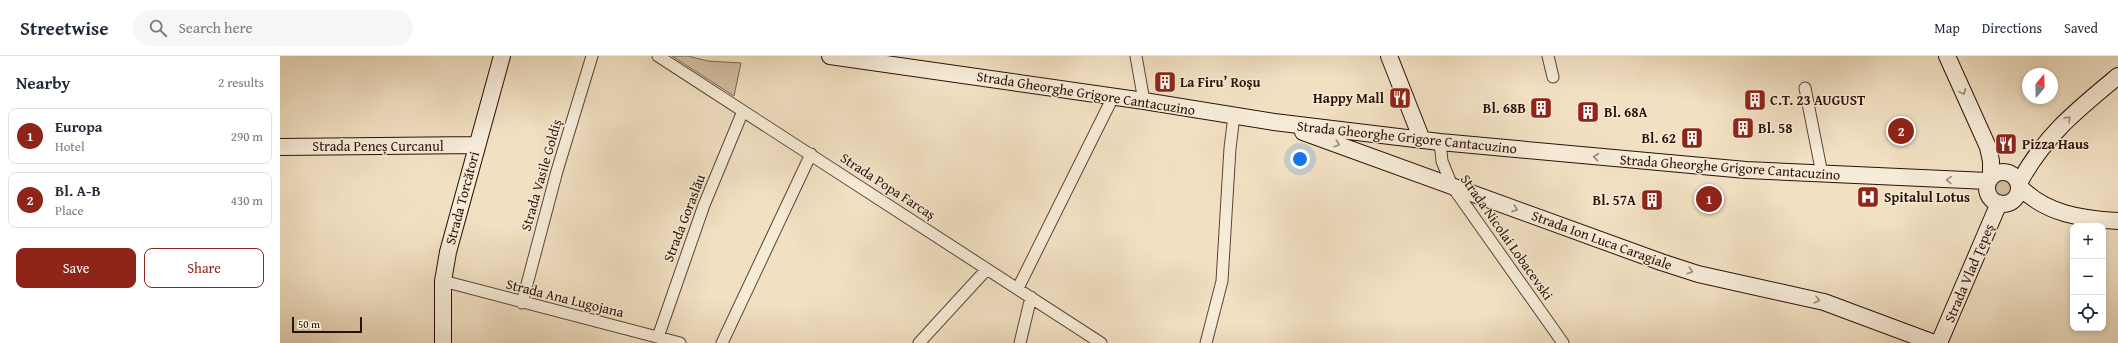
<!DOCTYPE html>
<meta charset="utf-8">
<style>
:root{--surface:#fff;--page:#f6f6f7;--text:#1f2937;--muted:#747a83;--line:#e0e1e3;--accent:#8f2418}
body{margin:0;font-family:"Gentium Book Plus",serif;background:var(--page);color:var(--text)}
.controls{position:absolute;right:12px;bottom:12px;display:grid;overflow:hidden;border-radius:8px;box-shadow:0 2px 6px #0003}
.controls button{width:36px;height:36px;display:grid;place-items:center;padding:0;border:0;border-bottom:1px solid var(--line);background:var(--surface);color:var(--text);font:20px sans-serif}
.compass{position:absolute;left:1742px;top:12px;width:36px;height:36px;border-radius:50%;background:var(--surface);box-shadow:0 2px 6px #0003;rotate:19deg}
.scale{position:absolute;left:12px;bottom:10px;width:70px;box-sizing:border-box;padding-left:4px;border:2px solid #2d1006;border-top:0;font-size:11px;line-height:14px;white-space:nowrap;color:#2d1006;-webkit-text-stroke:3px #f6ebd7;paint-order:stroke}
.you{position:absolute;left:1020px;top:103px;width:14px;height:14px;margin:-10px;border:3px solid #fff;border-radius:50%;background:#1a73e8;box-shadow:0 0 0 6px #1a73e833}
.badge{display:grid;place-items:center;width:26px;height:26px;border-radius:50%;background:var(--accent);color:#fff;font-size:13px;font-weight:700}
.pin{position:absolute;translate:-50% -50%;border:2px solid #fff;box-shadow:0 1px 4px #0006}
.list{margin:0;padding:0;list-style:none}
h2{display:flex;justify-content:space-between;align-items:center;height:52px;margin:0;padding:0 16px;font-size:17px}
h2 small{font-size:13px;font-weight:400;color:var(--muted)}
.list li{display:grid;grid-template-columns:26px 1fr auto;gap:12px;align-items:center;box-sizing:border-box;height:56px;margin:0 8px 8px;padding:0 8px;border:1px solid var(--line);border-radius:8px}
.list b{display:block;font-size:15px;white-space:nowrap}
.list p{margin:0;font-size:13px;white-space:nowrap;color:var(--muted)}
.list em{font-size:13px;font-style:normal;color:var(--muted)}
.actions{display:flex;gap:8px;padding:12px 16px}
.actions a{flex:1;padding:9px 0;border:1px solid var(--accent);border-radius:8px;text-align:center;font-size:14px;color:var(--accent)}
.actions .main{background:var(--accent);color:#fff}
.icon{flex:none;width:22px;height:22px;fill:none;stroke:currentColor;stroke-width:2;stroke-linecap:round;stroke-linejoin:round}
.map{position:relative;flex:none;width:1838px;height:287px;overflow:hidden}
header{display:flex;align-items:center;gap:24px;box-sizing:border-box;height:56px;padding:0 20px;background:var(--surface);border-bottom:1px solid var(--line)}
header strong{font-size:19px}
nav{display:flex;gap:22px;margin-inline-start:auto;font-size:14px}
.search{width:280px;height:36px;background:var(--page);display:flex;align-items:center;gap:10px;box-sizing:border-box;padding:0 14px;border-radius:22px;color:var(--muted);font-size:15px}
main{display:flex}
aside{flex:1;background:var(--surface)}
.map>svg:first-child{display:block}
.green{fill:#d0bda2;stroke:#7e6654}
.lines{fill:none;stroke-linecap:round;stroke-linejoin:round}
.street-casing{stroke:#5e4435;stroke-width:13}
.secondary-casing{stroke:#2d1006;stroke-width:18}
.street{stroke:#f6ebd7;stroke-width:11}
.secondary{stroke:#f6ebd7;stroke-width:16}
.oneway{stroke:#9c8879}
.labels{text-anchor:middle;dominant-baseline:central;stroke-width:3;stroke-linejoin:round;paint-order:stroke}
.poi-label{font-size:14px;font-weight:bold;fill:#2d1006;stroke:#f6ebd7;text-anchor:start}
.street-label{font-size:14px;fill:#2d1006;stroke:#f6ebd7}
</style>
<header>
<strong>Streetwise</strong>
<div class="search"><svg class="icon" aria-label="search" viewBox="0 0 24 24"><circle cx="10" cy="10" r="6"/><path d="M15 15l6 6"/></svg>Search here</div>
<nav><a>Map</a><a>Directions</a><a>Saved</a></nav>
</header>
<main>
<aside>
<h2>Nearby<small>2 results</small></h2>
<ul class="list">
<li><span class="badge">1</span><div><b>Europa</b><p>Hotel</p></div><em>290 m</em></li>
<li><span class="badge">2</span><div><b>Bl. A-B</b><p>Place</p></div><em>430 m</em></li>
</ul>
<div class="actions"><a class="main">Save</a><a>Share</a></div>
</aside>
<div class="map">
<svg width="1838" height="287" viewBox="0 0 1838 287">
<rect width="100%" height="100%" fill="#f1e0c2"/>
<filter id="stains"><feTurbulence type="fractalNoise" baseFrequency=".005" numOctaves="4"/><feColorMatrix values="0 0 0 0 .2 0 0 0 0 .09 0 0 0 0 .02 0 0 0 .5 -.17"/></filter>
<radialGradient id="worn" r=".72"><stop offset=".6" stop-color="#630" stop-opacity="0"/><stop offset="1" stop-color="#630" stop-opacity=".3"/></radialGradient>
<path class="green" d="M 392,0 L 408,0 L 428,5 L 461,7 L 454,40 Z
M1713 131a10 10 0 1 1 20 0a10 10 0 1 1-20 0Z"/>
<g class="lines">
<g class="street-casing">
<path id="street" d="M 378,0 L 821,287
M 856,0 L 864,45
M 1268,0 L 1273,21
M 1525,32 L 1542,118
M 1160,86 L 1162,105 L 1172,130 L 1283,287
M 163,225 L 400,287
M 738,232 L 833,41
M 242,247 L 277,115 L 312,0
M 378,281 L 424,149 L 463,55
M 442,287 L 531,98
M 639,287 L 707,213
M 740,287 L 751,241
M 926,287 L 942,225 L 950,92 L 954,60"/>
</g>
<g class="secondary-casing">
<path id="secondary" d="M 550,0 L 864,45 L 994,66 L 1160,86 L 1466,114 L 1708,125
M 1109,0 L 1142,84
M 1667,0 L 1708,91 L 1711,105 L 1711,120
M 1023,76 L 1381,206 L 1418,218 L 1544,246 L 1654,287
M 0,91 L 197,89
M1707 132a16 16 0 1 1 32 0a16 16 0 1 1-32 0Z
M 1739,127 C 1765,79 1797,54 1838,20
M 1740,131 C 1766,158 1802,163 1838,165
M 163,287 L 163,225 L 168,196 L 222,0
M 1659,287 L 1719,147"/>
</g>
<use href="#street" class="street"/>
<use href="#secondary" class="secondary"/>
</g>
<defs><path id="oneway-chevron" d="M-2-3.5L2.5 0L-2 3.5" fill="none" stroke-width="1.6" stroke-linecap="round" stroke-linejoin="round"/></defs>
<g class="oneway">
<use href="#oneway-chevron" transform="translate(1683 36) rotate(66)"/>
<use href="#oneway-chevron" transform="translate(1788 63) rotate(-44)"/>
<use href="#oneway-chevron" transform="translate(1057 88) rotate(19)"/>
<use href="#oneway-chevron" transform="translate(1316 101) rotate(-174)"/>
<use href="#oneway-chevron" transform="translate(1669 124) rotate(-178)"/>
<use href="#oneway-chevron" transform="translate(1235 153) rotate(20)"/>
<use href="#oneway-chevron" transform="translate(1410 215) rotate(18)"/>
<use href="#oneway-chevron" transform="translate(1537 244) rotate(14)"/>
</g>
<defs>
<g id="building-square" transform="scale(1.15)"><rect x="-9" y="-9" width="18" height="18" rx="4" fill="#8f2418" stroke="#f6ebd7"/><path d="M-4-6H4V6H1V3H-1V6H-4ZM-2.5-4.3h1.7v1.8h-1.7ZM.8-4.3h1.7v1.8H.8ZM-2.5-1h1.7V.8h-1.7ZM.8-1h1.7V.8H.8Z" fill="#fff"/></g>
<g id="restaurant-square" transform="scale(1.15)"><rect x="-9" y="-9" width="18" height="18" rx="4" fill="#8f2418" stroke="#f6ebd7"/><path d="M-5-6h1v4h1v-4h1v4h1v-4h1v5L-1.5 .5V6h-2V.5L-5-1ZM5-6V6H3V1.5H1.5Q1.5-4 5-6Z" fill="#fff"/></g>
<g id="hospital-square" transform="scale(1.15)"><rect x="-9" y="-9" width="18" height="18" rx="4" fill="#8f2418" stroke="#f6ebd7"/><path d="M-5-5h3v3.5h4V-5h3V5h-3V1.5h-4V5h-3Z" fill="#fff"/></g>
</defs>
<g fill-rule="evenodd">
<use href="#building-square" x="885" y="26"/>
<use href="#restaurant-square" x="1120" y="42"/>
<use href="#building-square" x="1475" y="44"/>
<use href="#building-square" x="1261" y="52"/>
<use href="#building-square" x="1308" y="56"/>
<use href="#building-square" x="1463" y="72"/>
<use href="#building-square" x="1412" y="82"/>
<use href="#restaurant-square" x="1726" y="88"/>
<use href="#hospital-square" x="1588" y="141"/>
<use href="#building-square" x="1372" y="144"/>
</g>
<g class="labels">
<g class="poi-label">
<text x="900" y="26">La Firu’ Roşu</text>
<text x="1104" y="42" text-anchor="end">Happy Mall</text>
<text x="1490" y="44">C.T. 23 AUGUST</text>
<text x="1246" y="52" text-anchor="end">Bl. 68B</text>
<text x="1324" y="56">Bl. 68A</text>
<text x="1478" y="72">Bl. 58</text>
<text x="1396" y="82" text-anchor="end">Bl. 62</text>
<text x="1742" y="88">Pizza Haus</text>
<text x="1604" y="141">Spitalul Lotus</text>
<text x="1356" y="144" text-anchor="end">Bl. 57A</text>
</g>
<g class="street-label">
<text transform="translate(806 37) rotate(9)">Strada Gheorghe Grigore Cantacuzino</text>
<text transform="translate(1127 81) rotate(6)">Strada Gheorghe Grigore Cantacuzino</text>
<text x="98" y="90">Strada Peneș Curcanul</text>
<text transform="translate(1450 111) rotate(4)">Strada Gheorghe Grigore Cantacuzino</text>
<text transform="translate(261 119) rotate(-74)">Strada Vasile Goldiș</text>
<text transform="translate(608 130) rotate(33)">Strada Popa Farcaș</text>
<text transform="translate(182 142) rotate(-75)">Strada Torcători</text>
<text transform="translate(404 162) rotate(-69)">Strada Goraslău</text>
<text transform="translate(1227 181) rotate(55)">Strada Nicolai Lobacevski</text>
<text transform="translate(1322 184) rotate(20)">Strada Ion Luca Caragiale</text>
<text transform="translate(1689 217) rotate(-67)">Strada Vlad Țepeș</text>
<text transform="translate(285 242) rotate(14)">Strada Ana Lugojana</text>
</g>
</g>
<rect width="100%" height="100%" filter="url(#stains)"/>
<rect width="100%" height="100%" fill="url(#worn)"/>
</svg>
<div class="controls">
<button>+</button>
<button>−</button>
<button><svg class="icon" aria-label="locate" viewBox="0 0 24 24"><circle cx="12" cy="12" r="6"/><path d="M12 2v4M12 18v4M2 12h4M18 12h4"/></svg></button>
</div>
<svg class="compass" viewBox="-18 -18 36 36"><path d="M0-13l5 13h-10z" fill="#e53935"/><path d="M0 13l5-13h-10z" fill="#747a83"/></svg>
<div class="scale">50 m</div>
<div class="you"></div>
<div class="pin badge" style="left:1429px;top:143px">1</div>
<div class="pin badge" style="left:1621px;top:75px">2</div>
</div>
</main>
